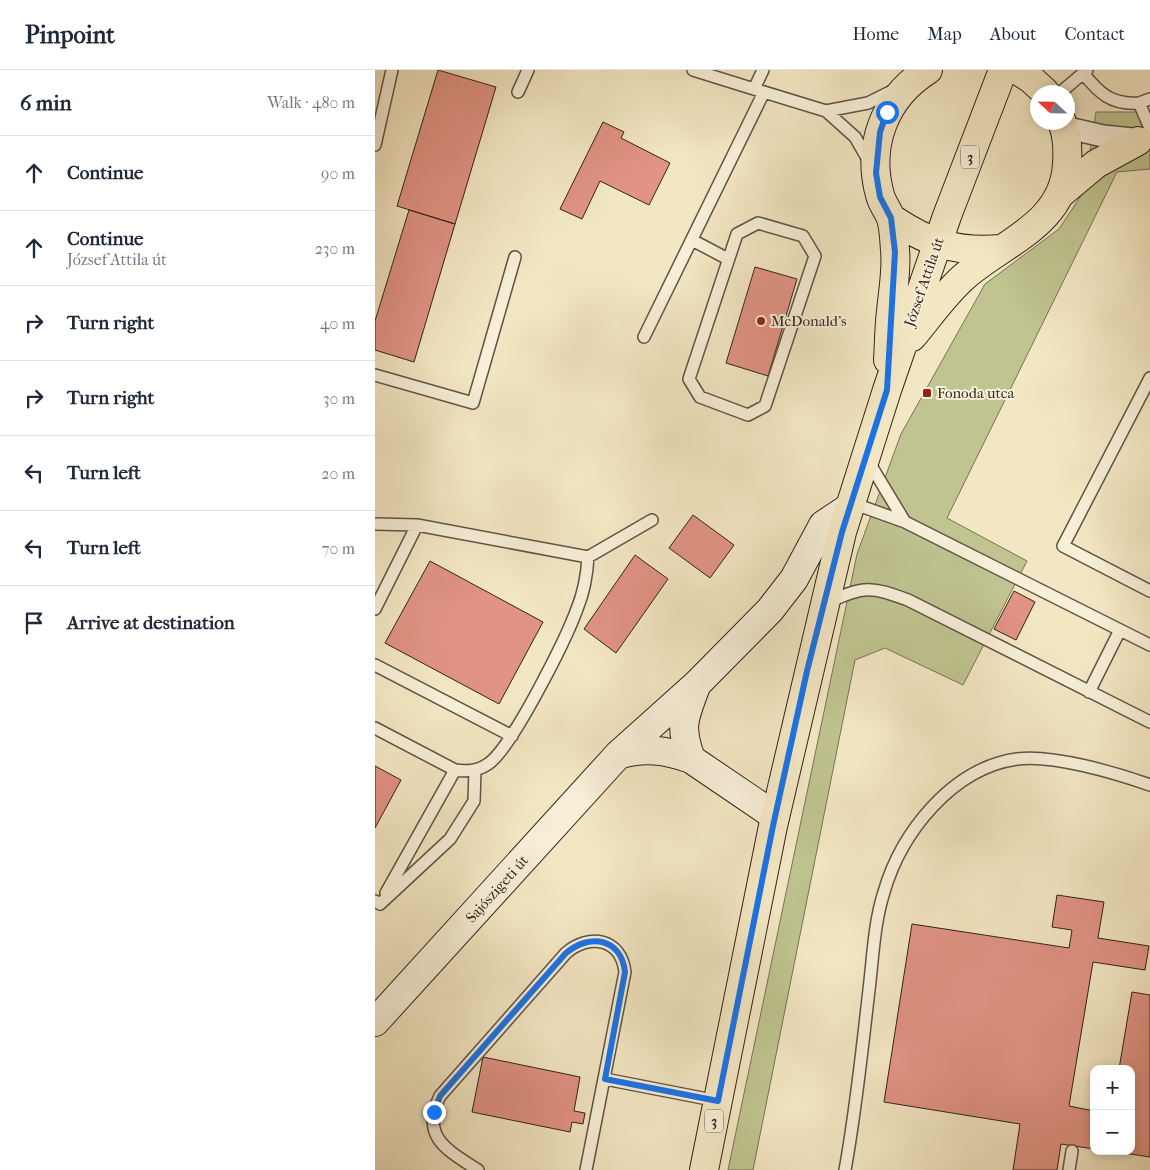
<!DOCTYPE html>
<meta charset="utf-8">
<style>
:root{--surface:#fff;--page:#f6f6f7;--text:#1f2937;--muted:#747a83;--line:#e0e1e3}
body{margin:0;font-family:"IM FELL French Canon",serif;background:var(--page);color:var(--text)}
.controls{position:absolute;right:15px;bottom:15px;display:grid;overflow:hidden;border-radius:10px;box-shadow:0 2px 8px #0003}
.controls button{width:45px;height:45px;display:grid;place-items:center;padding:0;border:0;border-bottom:1px solid var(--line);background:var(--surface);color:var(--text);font:25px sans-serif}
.compass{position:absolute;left:655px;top:15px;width:45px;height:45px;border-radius:50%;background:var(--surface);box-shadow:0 2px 8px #0003;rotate:292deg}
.stop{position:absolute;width:15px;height:15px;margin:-11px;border:4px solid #1a73e8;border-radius:50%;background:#fff}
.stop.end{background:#1a73e8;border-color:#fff;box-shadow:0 1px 5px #0008}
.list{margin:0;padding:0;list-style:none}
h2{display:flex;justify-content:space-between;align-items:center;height:65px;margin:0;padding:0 20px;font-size:21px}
h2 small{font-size:16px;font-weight:400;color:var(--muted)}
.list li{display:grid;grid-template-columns:32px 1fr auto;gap:15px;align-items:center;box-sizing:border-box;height:75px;padding:0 20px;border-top:1px solid var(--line)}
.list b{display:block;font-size:19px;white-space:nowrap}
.list p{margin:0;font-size:16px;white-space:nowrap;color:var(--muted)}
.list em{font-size:16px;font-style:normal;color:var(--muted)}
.icon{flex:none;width:28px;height:28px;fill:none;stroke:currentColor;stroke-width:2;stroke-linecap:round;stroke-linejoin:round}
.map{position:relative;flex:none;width:775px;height:1100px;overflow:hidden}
header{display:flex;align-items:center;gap:30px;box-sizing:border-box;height:70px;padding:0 25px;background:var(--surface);border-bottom:1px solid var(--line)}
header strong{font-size:24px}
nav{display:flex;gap:28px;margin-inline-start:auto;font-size:18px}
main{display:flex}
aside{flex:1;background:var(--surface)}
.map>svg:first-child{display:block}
.green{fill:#bfc490;stroke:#777356}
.building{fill:#e19384;stroke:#2f221b}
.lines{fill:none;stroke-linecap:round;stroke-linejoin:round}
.lane-casing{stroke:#605345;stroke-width:14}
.street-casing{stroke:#605345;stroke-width:24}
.secondary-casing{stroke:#2f221b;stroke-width:30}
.primary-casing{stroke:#2f221b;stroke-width:30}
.lane{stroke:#f7efd8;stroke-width:11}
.street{stroke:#f7efd8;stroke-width:21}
.secondary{stroke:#f7efd8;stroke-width:28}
.primary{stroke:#f3e7c3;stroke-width:28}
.route{stroke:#1a73e8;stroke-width:6}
.poi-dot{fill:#8f2418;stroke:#f7efd8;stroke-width:2}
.labels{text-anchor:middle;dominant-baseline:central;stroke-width:4;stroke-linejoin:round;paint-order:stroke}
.shield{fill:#f7efd8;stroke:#6b6054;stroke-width:1}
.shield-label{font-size:14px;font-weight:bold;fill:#2f221b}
.street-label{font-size:15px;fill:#2f221b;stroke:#f7efd8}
.poi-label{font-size:15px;fill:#2f221b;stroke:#f7efd8;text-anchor:start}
</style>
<header>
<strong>Pinpoint</strong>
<nav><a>Home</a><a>Map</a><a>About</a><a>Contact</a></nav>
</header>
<main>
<aside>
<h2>6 min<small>Walk · 480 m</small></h2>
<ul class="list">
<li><svg class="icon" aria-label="ahead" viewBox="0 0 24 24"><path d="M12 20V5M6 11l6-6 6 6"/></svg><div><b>Continue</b></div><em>90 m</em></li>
<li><svg class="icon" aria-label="ahead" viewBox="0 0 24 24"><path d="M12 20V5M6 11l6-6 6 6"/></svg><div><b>Continue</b><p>József Attila út</p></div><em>230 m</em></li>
<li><svg class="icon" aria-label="right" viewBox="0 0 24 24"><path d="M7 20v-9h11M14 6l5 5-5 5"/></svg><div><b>Turn right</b></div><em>40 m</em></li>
<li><svg class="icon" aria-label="right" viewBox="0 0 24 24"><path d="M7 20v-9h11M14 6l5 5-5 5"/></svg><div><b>Turn right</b></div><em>30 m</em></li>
<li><svg class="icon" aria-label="left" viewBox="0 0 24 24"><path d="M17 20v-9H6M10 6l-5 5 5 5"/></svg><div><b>Turn left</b></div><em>20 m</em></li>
<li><svg class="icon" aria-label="left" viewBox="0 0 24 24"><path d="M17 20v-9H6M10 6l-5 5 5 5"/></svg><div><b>Turn left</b></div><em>70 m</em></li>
<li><svg class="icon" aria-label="arrive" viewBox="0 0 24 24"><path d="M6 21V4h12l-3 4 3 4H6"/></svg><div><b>Arrive at destination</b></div></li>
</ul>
</aside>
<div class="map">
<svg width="775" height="1100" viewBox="0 0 775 1100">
<rect width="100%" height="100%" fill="#f3e7c3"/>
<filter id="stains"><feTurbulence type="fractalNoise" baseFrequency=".004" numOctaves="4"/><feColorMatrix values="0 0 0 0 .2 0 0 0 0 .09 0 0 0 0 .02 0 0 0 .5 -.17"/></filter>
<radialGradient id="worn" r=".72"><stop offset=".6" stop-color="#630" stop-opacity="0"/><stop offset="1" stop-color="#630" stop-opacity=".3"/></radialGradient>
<path class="green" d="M 721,42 L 775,42 L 775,99 L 742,102 L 572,448 L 652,491 L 588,615 L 510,578 L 480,590 L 378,1100 L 353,1100 L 482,484 L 526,364 L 610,214 L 684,159 L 709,121 Z"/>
<path class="building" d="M 63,0 L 121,17 L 80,154 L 22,136 Z
M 228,52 L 249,62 L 246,68 L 295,93 L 274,135 L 225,111 L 207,149 L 185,139 Z
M 34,140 L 80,154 L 39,292 L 0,280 L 0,251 Z
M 380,197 L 422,209 L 393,306 L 351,293 Z
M 318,445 L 359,475 L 335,508 L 294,478 Z
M 260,485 L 293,509 L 241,583 L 209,559 Z
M 55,491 L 168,552 L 124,634 L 10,573 Z
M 639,521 L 660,532 L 641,570 L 619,559 Z
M 0,696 L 26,710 L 0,758 Z
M 682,825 L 729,832 L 723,868 L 774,876 L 770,900 L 718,892 L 694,1036 L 719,1041 L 719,1079 L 686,1074 L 682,1100 L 638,1100 L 645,1054 L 509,1032 L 537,854 L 694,878 L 697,860 L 677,857 Z
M 757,922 L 775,925 L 775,1087 L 735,1081 L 756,1081 L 756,999 L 744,999 Z
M 108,987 L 205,1007 L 199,1041 L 210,1043 L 208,1054 L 197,1052 L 195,1062 L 97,1042 Z"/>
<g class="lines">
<g class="lane-casing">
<path id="lane" d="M 318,0 L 379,19
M 388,0 L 379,19 L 451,41 L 493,33 L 519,20
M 708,3 C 724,23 736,35 764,33
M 143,22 L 153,0
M 686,22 L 712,0
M 775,29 L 764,33 L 775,58
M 451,41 L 480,67 L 495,93
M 0,75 L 17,0
M 383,153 L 428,166 L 440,186 L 390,336 L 373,345 L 325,327 L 314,309 L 362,164 Z
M 317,170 L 353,189
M 269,267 L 389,22
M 0,305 L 98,333 L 140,187
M 775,308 L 688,476 L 775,521
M 492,389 L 530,452
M 477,433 L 530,452 L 775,575
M 0,454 L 42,455 L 213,487 L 277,450
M 453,532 C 490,516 495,516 533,530 L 775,652
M 0,539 L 42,455
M 0,595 L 137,666
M 714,622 L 745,560
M 0,658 L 80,700 C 92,702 103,701 113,694 C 137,678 191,569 202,539 C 209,522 212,505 213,487
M 11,823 L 80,700
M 0,831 L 5,834 L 75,769 L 99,731 L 100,700
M 230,1009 L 343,1031
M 103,1100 C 72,1080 45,1067 65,1026 L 191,883 C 214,863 246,868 250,902 L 211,1100
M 470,1100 C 481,1040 487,980 494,920 C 498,887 499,853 509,822 C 526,763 577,698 642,689 C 677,684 741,703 775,715
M 694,1100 L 697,1081"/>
</g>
<g class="street-casing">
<path id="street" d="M 689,57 L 728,66 L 767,70"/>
</g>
<g class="secondary-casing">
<path id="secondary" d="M 243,685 C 269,677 291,680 316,689 L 400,746
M 316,689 C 304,655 309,649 321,616
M 0,952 L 243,685 L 321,615 L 395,540 L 419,509 L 448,455 L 475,437"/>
</g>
<g class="primary-casing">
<path id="primary" d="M 642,0 L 656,9 L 670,22
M 684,125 L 721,94 L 763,71
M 516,148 C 553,173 581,183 626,179
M 537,267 C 554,247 570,223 590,206 C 629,172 689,154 692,94 C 693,80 693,66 687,52
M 513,290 C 514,274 514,257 516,241 C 518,221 522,200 520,180 C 519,169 519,155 515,146 C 512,139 507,133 505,125 C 491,75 510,27 553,0
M 329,1100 L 398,756 L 467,462 L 512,320 L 572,146 L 628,0"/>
</g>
<use href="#lane" class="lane"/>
<use href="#street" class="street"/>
<use href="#secondary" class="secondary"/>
<use href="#primary" class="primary"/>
</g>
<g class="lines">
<path class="route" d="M 59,1042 L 65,1026 L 191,883 C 215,863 246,868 250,902 L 230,1009 L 343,1031 L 398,756 L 432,601 L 467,462 L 512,320 L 520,182 L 516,148 L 505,127 L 501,103 L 505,62 L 512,42"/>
</g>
<g class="poi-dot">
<circle cx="386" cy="251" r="5"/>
<rect x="547" y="318" width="10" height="10" rx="2.5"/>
</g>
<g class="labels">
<g class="shield">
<rect x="586" y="75.5" width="18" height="23" rx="4"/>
<rect x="330" y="1039.5" width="18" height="23" rx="4"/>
</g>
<g class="shield-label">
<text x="595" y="87">3</text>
<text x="339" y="1051">3</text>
</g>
<g class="street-label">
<text transform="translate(549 212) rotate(-71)">József Attila út</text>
<text transform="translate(122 819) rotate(-48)">Sajószigeti út</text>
</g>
<g class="poi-label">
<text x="396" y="251">McDonald's</text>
<text x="562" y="323">Fonoda utca</text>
</g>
</g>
<rect width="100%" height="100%" filter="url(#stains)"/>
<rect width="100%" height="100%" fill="url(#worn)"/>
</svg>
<div class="controls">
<button>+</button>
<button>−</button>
</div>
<svg class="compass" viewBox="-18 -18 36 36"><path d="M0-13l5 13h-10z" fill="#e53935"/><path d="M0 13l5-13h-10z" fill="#747a83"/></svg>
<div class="stop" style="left:512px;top:42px"></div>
<div class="stop end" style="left:59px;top:1042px"></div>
</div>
</main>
